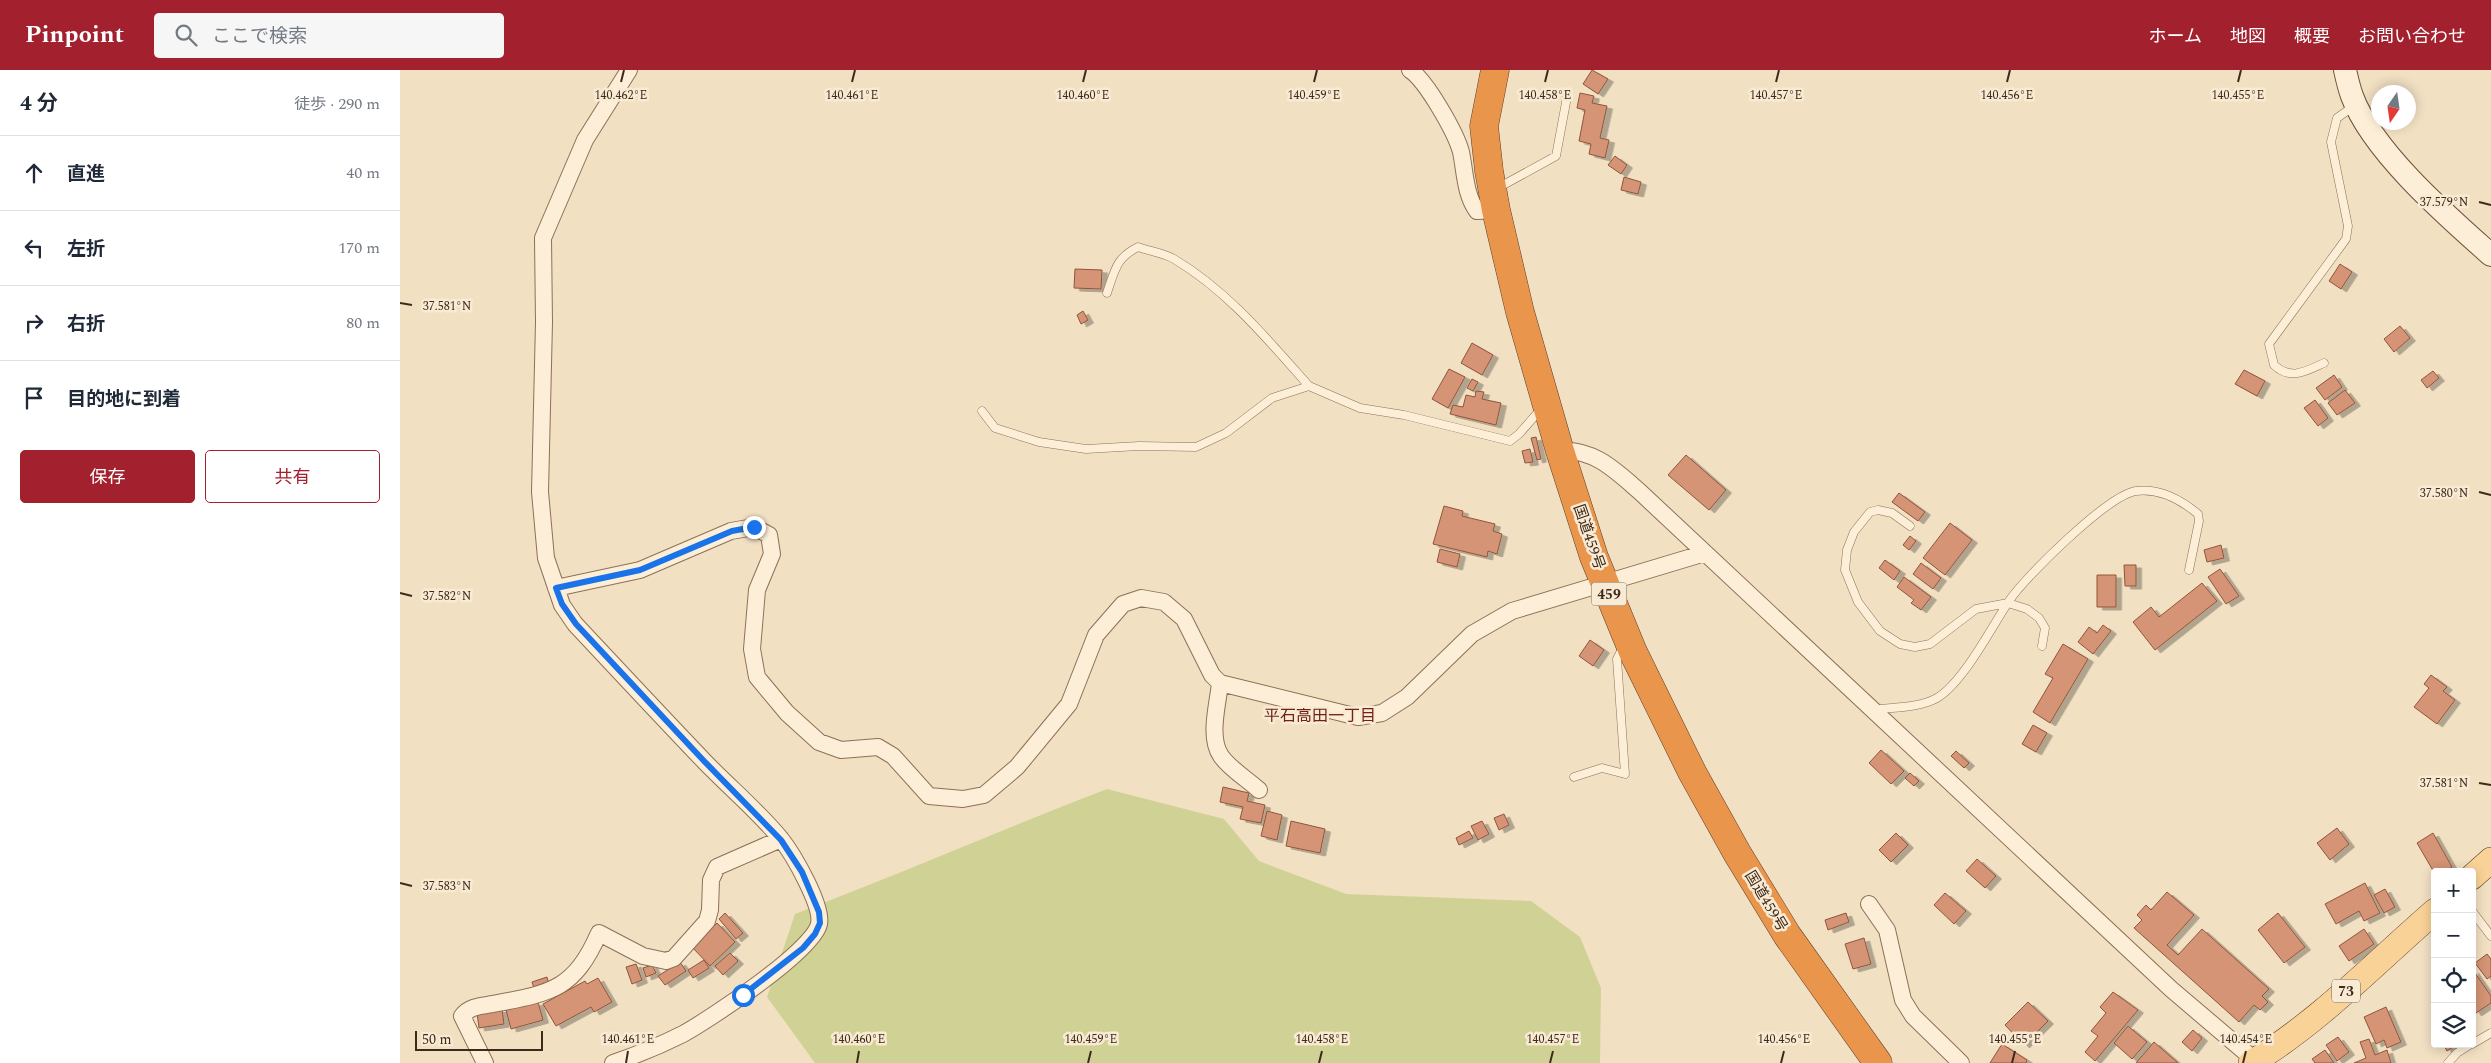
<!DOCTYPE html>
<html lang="ja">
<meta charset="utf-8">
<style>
:root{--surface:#fff;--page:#f6f6f7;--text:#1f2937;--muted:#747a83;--line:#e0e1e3;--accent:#a3212e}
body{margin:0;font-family:Spectral,"Noto Sans JP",serif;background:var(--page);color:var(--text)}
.controls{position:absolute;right:15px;bottom:15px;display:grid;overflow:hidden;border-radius:5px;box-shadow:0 2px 12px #0003}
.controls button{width:45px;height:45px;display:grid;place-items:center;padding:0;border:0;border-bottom:1px solid var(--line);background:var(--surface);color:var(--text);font:25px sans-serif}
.compass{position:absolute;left:1971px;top:15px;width:45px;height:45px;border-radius:50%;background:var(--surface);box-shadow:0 2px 12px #0003;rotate:193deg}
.scale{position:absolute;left:15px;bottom:12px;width:128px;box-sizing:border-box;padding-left:5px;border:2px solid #3d2a1d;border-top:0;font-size:14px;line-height:18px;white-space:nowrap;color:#3d2a1d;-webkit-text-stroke:4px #f9ebd3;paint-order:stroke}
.stop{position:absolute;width:15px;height:15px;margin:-11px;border:4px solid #1a73e8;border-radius:50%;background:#fff}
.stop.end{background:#1a73e8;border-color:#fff;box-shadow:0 1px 5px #0008}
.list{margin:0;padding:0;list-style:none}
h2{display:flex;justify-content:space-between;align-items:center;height:65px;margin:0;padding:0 20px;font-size:21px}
h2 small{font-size:16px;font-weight:400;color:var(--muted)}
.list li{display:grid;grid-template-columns:32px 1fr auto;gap:15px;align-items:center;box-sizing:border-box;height:75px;padding:0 20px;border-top:1px solid var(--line)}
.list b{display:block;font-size:19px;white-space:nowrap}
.list em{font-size:16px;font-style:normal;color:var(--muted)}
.actions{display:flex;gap:10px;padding:15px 20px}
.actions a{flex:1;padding:11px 0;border:1px solid var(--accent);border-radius:5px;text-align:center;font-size:18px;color:var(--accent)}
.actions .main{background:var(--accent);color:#fff}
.icon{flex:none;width:28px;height:28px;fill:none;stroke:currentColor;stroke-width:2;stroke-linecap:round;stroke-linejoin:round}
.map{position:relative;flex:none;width:2091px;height:993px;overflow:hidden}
header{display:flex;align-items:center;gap:30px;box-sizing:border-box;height:70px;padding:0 25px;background:var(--accent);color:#fff}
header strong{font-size:24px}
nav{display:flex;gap:28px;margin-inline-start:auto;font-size:18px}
.search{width:350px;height:45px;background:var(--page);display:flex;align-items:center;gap:12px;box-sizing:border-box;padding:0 18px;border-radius:5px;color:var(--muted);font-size:19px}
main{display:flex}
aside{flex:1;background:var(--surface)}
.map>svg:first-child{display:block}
.green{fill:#d0d295}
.building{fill:#d49475;stroke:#90553b;filter:url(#shadow)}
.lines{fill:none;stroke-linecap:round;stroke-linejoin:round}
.lane-casing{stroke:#8e7057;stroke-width:9}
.street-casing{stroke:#8e7057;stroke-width:18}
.secondary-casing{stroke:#70513b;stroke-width:24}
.primary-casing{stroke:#5c3e2c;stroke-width:26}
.highway-casing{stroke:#5c3e2c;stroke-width:29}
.lane{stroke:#fceed7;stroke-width:8}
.street{stroke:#fceed7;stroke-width:16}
.secondary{stroke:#fceed7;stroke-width:22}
.primary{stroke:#f9d297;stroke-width:25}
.highway{stroke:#e9964c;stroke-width:28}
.route{stroke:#1a73e8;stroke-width:6}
.ticks{fill:none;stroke:#3d2a1d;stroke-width:2}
.labels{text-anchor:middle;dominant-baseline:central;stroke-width:5;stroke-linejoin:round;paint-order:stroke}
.shield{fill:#f9ebd3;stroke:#756454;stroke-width:1}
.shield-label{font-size:14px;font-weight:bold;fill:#3d2a1d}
.street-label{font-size:15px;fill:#3d2a1d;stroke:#f9ebd3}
.neighbourhood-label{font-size:16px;fill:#6e2218;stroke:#f9ebd3}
.ticks-label{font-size:12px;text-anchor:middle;fill:#3d2a1d;stroke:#f9ebd3;stroke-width:5;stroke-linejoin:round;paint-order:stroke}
</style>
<header>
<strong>Pinpoint</strong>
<div class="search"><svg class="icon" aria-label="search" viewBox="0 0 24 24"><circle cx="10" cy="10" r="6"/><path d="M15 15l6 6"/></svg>ここで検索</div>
<nav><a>ホーム</a><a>地図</a><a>概要</a><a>お問い合わせ</a></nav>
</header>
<main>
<aside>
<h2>4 分<small>徒歩 · 290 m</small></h2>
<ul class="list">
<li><svg class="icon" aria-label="ahead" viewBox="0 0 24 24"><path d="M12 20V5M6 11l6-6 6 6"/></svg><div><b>直進</b></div><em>40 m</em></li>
<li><svg class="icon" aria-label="left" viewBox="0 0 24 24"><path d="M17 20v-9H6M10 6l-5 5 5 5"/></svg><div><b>左折</b></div><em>170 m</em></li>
<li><svg class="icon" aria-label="right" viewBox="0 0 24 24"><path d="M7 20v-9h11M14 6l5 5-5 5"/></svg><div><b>右折</b></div><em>80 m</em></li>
<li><svg class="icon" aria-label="arrive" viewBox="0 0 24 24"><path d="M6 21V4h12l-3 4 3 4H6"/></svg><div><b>目的地に到着</b></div></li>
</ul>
<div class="actions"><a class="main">保存</a><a>共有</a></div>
</aside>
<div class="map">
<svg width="2091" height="993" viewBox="0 0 2091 993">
<defs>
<filter id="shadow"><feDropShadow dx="5.5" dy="3" stdDeviation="0" flood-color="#0004"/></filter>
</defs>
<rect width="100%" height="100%" fill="#f2e0c3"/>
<path class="green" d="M 707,719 L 824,749 L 859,791 L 946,824 L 1131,831 L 1180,867 L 1201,918 L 1200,993 L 415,993 L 367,927 L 395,844 C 500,804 603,759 707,719 Z"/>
<path class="building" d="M 1192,0 L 1208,9 L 1198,24 L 1183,14 Z
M 1180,23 L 1194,26 L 1192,33 L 1207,36 L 1200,68 L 1209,70 L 1205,88 L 1189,84 L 1191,74 L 1179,71 L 1185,40 L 1177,38 Z
M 1215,86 L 1227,95 L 1221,104 L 1208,95 Z
M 1224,107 L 1241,112 L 1238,124 L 1221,120 Z
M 1940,194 L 1952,202 L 1941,219 L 1929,211 Z
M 675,199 L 702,200 L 701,219 L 674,218 Z
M 683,241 L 688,250 L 681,254 L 677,245 Z
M 2000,256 L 2010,268 L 1994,282 L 1984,269 Z
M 1072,273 L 1093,285 L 1082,305 L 1061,293 Z
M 1049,299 L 1065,307 L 1048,338 L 1032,329 Z
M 1844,300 L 1865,311 L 1857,326 L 1835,314 Z
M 2033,301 L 2039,308 L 2027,318 L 2021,310 Z
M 1934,305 L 1942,317 L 1925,330 L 1916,318 Z
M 1072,309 L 1078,312 L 1073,321 L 1067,318 Z
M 1945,320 L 1955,333 L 1937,345 L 1928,333 Z
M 1076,321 L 1084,322 L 1082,329 L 1101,333 L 1096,355 L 1050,344 L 1053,335 L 1063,337 L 1066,325 L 1075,327 Z
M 1915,330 L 1928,348 L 1918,356 L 1904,338 Z
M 1136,367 L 1141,389 L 1137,390 L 1131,368 Z
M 1130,379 L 1133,392 L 1125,393 L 1122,381 Z
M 1286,385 L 1326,420 L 1309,440 L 1268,405 Z
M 1499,423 L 1525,442 L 1518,451 L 1492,432 Z
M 1044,436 L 1063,441 L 1062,446 L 1095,454 L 1093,461 L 1102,464 L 1097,484 L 1088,481 L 1087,487 L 1033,474 Z
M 1550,453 L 1572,470 L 1545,505 L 1523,488 Z
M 1510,466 L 1516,471 L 1509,480 L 1503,475 Z
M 1821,475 L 1824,488 L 1807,492 L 1804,480 Z
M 1040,479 L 1060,484 L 1057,497 L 1037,492 Z
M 1485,490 L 1500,501 L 1494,510 L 1479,498 Z
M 1521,493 L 1541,508 L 1533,519 L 1513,504 Z
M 1724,495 L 1736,495 L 1736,516 L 1725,516 Z
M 1820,499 L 1839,526 L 1826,534 L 1808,507 Z
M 1697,505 L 1716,505 L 1716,537 L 1697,537 Z
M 1504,507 L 1531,527 L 1521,540 L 1511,533 L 1514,530 L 1497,517 Z
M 1802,513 L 1817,531 L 1755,580 L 1733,552 L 1751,537 L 1759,547 Z
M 1703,555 L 1711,561 L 1693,584 L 1678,572 L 1689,557 L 1697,563 Z
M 1190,570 L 1204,580 L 1193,596 L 1179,586 Z
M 1663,574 L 1688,589 L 1650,653 L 1633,642 L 1653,608 L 1645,604 Z
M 2031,605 L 2047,617 L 2043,621 L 2055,630 L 2037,654 L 2014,637 L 2029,618 L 2024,614 Z
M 1633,655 L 1647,663 L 1636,682 L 1622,674 Z
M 1481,680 L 1504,701 L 1491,714 L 1469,693 Z
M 1556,681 L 1569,693 L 1564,698 L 1551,686 Z
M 1510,703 L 1519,711 L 1514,716 L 1505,708 Z
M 823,717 L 849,723 L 847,731 L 865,735 L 861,753 L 840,749 L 843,737 L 820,732 Z
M 867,741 L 882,745 L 877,770 L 861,766 Z
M 1104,744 L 1109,755 L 1099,760 L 1094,748 Z
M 891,751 L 925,759 L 920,783 L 886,776 Z
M 1082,751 L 1089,764 L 1078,770 L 1071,756 Z
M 1937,758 L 1949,774 L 1930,790 L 1917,773 Z
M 1069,761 L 1073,768 L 1059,775 L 1056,768 Z
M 1496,763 L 1508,775 L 1491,792 L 1479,780 Z
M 2033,763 L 2052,797 L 2044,802 L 2035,802 L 2035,804 L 2017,773 Z
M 1577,789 L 1596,806 L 1585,818 L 1566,801 Z
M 1965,813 L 1980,843 L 1964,851 L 1959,841 L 1936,854 L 1925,834 Z
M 1985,819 L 1995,837 L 1984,843 L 1974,825 Z
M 1767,822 L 1794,845 L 1767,875 L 1778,885 L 1802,859 L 1869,919 L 1862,926 L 1868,932 L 1860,940 L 1854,935 L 1839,952 L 1734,858 L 1742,850 L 1737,845 L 1746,835 L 1751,840 Z
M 1545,823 L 1566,841 L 1554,854 L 1534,835 Z
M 325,843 L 343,863 L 336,869 L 319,849 Z
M 1446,843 L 1449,852 L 1428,860 L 1425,850 Z
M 1878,843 L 1905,877 L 1884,893 L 1858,860 Z
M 317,853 L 335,872 L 310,896 L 292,877 Z
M 1964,859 L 1974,874 L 1949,891 L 1939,876 Z
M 1464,868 L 1471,894 L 1453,899 L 1445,874 Z
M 330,883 L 338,891 L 323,905 L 315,896 Z
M 2087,884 L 2091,889 L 2091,906 L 2087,909 L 2075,893 Z
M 304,890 L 309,898 L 293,908 L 288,900 Z
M 280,892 L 286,901 L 265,915 L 258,906 Z
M 236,894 L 242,910 L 232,914 L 226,897 Z
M 252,895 L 256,903 L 246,907 L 243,898 Z
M 2073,900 L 2091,926 L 2091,933 L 2076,943 L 2072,937 Z
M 147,907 L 149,915 L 135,921 L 132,912 Z
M 198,908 L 212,932 L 194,942 L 191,937 L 156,956 L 143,934 L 185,911 L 187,914 Z
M 1713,922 L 1738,940 L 1695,991 L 1685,982 L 1698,966 L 1691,961 L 1706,943 L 1700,937 Z
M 138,932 L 143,950 L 111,959 L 106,940 Z
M 1628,932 L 1648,951 L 1624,975 L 1605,955 Z
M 1986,937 L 2001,972 L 1987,978 L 1984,970 L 1976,974 L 1964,947 Z
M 102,939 L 104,954 L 79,958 L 77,943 Z
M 1728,956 L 1747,972 L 1732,989 L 1714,973 Z
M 1793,960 L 1802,968 L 1792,981 L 1782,972 Z
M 1938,967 L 1949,982 L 1937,991 L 1926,975 Z
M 1969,969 L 1975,985 L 1987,980 L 1991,993 L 1954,993 L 1966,988 L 1960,972 Z
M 1754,972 L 1778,993 L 1736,993 Z
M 1602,974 L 1627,990 L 1626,993 L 1590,993 Z
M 2043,974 L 2058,974 L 2047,981 Z
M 1925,980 L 1934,993 L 1915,993 L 1912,989 Z"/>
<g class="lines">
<g class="lane-casing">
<path id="lane" d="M 1096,119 L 1156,86 L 1167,27
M 707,223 C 715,200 716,188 738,177 C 749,181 764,183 774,189 C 828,221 868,270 909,316
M 1924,293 C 1906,301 1891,311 1874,295 L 1869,274 L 1946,169 L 1948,156 L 1931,72 L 1937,48 L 1954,36
M 582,341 L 595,358 L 639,372 L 686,379 L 739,376 L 796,377 L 826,363 L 872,328 L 909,316 L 960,338 L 1004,345 L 1110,371 L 1119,364 L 1141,339
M 1510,456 L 1492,443 L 1478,440 L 1470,442 L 1454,462 L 1447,480 L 1445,500 L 1458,532 L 1480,561 L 1500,574 L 1515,577 L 1530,574 L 1576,539 L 1608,533 L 1627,539 L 1639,548 L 1645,558 L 1642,576
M 1474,640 C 1493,637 1519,638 1537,628 C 1563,613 1591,558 1609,531 C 1625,507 1708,425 1736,421 C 1760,418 1780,429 1798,444 L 1799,451 L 1789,500
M 1174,707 L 1202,698 L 1225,704 L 1217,589 L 1223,577
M 2072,841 L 2091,866
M 2072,974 L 2091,963
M 2048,993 L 2057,983 L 2071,974"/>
</g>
<g class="street-casing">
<path id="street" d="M 1010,0 C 1026,10 1056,63 1061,82 C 1065,101 1065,125 1077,141 L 1096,140
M 1160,381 C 1193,378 1216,401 1239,421 L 1771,919 L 1858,993
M 156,518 L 240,500 L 331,461 L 354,457 L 369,465 L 372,484 L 357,520 L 352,579 L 357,607 L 387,643 L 419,672 L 441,680 L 478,677 L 493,686 L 529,726 L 563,729 L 584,725 L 617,697 L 669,634 L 696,565 L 723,534 L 741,528 L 764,532 L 784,549 L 812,605 L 820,613 L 958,647 L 982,643 L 1007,627 L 1072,564 L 1112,541 L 1305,483
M 820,613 C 818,634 808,667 821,686 C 830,699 847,709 859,720
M 1469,834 L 1487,860 L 1503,930 L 1513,946 L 1561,993
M 85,993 L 62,946 C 70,936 81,936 93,934 C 151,923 174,920 199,863 L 243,886 L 266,891 L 274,888 L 307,851 L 310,840 L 311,810 L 317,797 L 381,769
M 213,993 C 237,985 261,975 283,964 C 310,949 413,881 419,854 C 423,836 393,784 381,769 C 358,741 329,717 304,691 C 261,646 218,600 175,554 L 162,535 L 146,488 L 140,422 L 144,252 L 143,168 L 185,70 L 229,0"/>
</g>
<g class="secondary-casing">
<path id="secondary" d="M 1945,0 C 1947,9 1949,18 1952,26 C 1972,81 2047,146 2091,185"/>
</g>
<g class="primary-casing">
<path id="primary" d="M 2072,807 L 2091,790
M 1851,993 C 1919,952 1975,893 2035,841"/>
</g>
<g class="highway-casing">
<path id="highway" d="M 1095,0 L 1084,56 L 1089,101 L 1096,140 L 1120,242 L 1160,381 L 1194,487 L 1233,582 L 1292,702 L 1337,783 L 1387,865 L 1478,993"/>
</g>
<use href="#lane" class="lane"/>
<use href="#street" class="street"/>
<use href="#secondary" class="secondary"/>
<use href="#primary" class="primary"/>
<use href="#highway" class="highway"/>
</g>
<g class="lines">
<path class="route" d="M 343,925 L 403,878 L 415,864 L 420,853 L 419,842 L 402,802 L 381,770 L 304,691 L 176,554 L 162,534 L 156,518 L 240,500 L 332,461 L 354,457"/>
</g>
<path class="ticks" d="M 221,12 L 224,0M 452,12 L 455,0M 683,12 L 686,0M 914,12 L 917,0M 1145,12 L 1148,0M 1376,12 L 1379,0M 1607,12 L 1610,0M 1838,12 L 1841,0M 2079,132 L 2091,135M 0,233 L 12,235M 2079,422 L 2091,425M 0,523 L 12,526M 2079,713 L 2091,715M 0,813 L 12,816M 226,993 L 228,981M 457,993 L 459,981M 688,993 L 691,981M 919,993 L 922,981M 1150,993 L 1153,981M 1381,993 L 1384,981M 1612,993 L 1615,981M 1843,993 L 1846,981"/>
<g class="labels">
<g class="shield">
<rect x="1191.5" y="512.5" width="35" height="23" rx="4"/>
<rect x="1932" y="909.5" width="28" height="23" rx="4"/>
</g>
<g class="shield-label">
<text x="1209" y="524">459</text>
<text x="1946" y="921">73</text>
</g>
<g class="street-label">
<text transform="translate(1189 467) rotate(71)">国道459号</text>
<text transform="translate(1366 831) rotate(59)">国道459号</text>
</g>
<g class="neighbourhood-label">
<text x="920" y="646">平石高田一丁目</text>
</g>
</g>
<g class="ticks-label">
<text x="221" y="29">140.462°E</text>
<text x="452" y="29">140.461°E</text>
<text x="683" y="29">140.460°E</text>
<text x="914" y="29">140.459°E</text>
<text x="1145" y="29">140.458°E</text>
<text x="1376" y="29">140.457°E</text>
<text x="1607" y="29">140.456°E</text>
<text x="1838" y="29">140.455°E</text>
<text x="2044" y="136">37.579°N</text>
<text x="47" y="240">37.581°N</text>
<text x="2044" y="427">37.580°N</text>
<text x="47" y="530">37.582°N</text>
<text x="2044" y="717">37.581°N</text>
<text x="47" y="820">37.583°N</text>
<text x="228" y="973">140.461°E</text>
<text x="459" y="973">140.460°E</text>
<text x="691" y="973">140.459°E</text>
<text x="922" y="973">140.458°E</text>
<text x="1153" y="973">140.457°E</text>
<text x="1384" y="973">140.456°E</text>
<text x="1615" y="973">140.455°E</text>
<text x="1846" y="973">140.454°E</text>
</g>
</svg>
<div class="controls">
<button>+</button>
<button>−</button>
<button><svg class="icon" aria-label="locate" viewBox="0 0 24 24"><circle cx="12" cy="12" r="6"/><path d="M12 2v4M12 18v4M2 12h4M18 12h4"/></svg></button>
<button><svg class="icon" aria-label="layers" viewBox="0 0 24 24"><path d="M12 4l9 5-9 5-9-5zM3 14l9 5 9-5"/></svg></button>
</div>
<svg class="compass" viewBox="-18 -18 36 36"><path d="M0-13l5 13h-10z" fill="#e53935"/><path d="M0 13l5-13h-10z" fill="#747a83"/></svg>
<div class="scale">50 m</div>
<div class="stop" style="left:343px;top:925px"></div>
<div class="stop end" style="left:354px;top:457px"></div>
</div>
</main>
